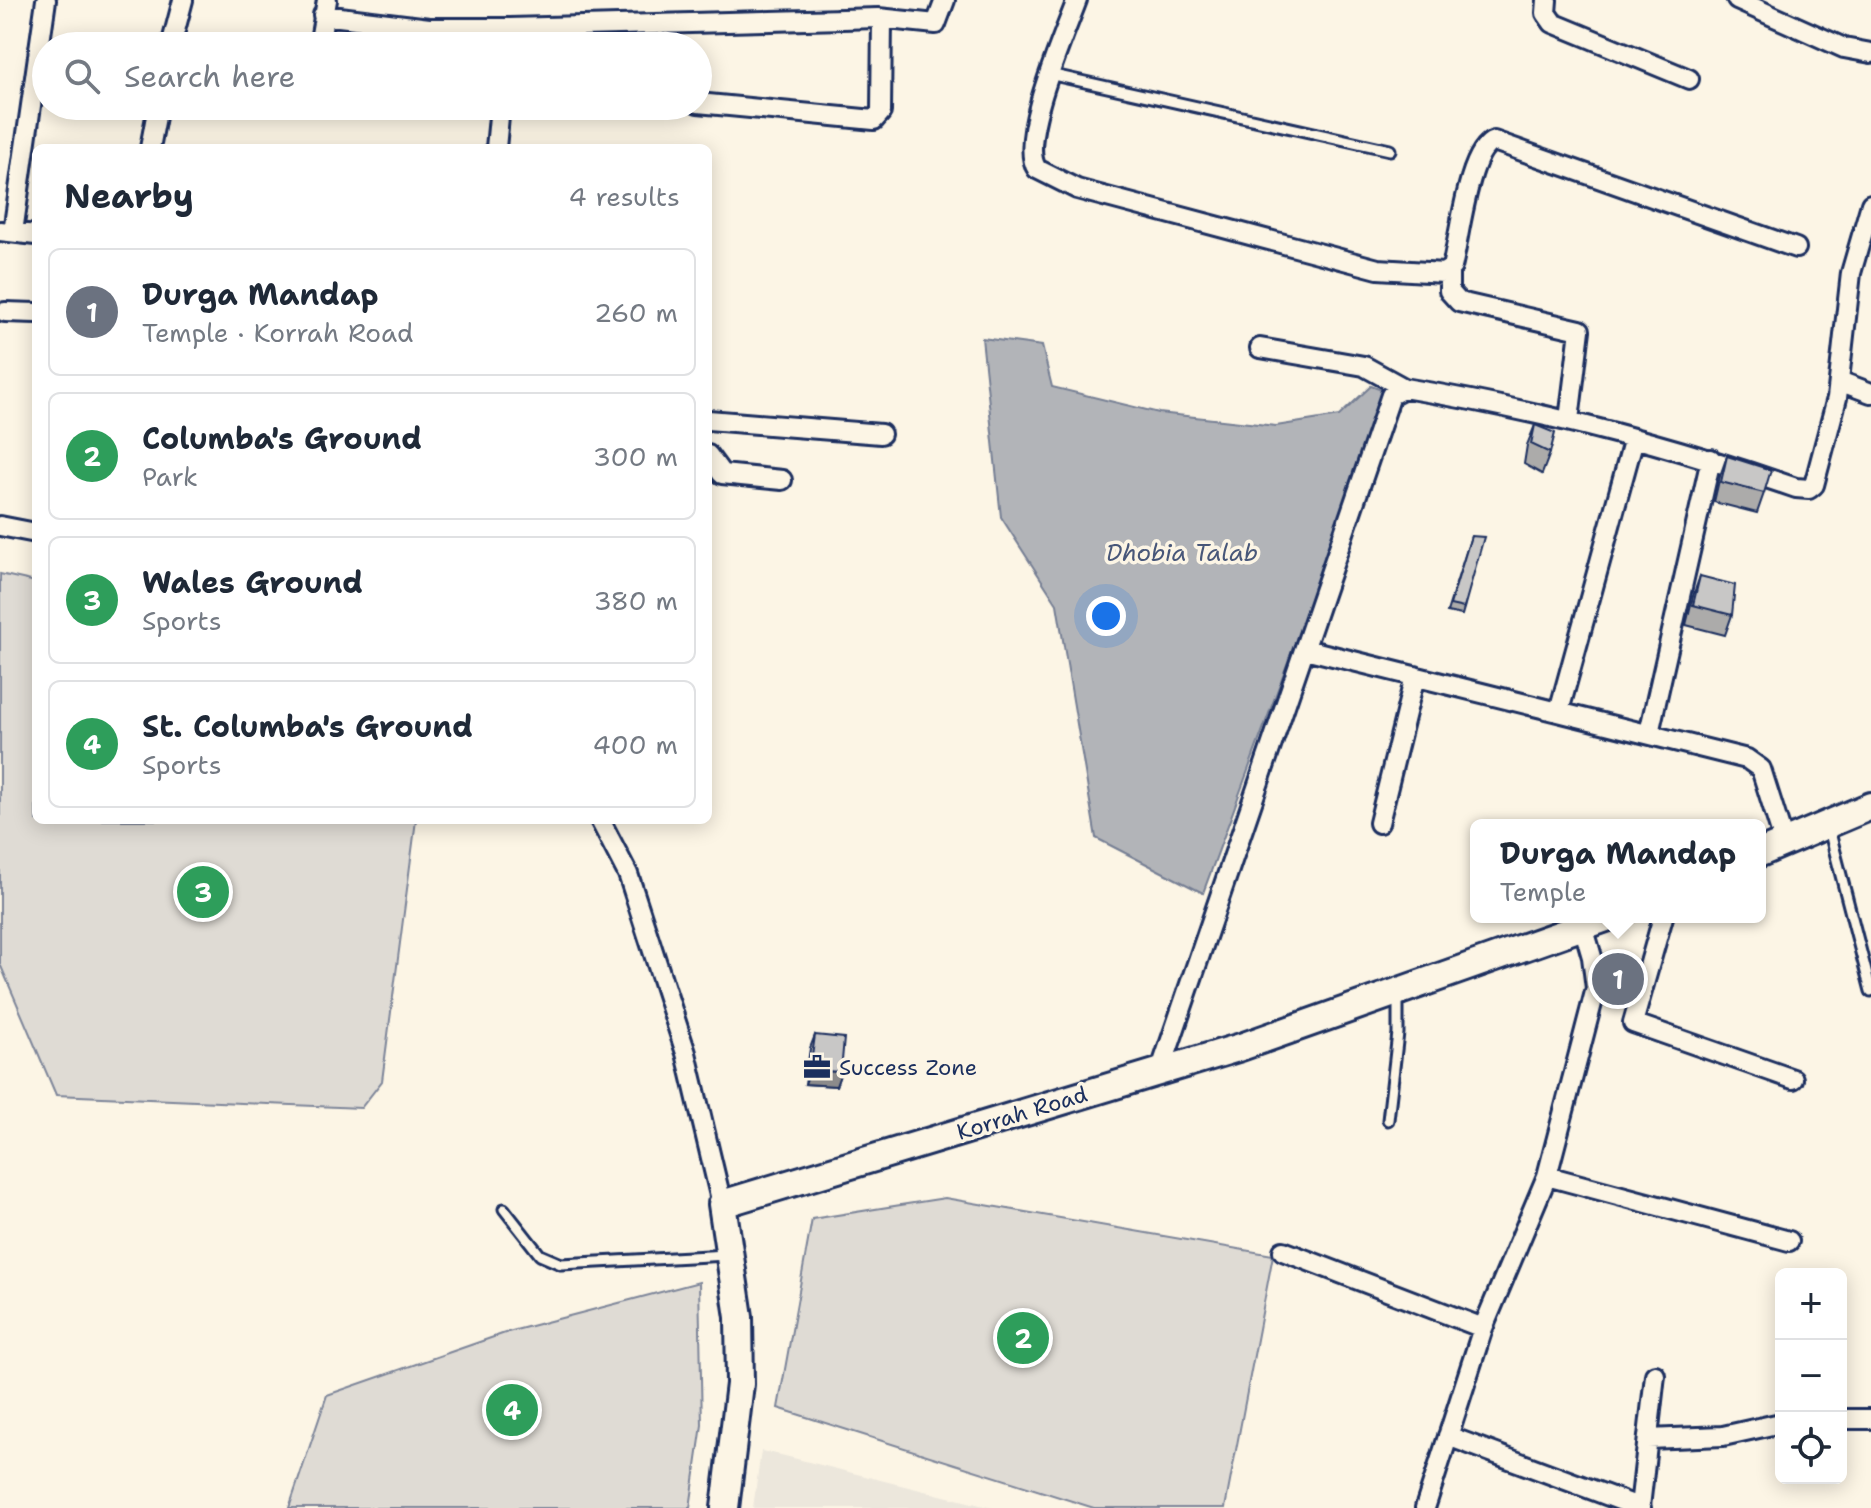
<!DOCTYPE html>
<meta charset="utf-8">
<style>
:root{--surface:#fff;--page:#f6f6f7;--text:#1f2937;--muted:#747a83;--line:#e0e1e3;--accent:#1b2f5e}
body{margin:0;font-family:"Shantell Sans",sans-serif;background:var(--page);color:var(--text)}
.controls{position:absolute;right:24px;bottom:24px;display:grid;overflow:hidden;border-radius:12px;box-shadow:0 4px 20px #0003}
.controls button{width:72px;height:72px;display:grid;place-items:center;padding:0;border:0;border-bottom:2px solid var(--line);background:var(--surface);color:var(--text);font:40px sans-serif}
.you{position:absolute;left:1106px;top:616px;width:28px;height:28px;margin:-20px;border:6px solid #fff;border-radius:50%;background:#1a73e8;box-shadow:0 0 0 12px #1a73e833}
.badge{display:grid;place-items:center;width:52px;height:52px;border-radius:50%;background:var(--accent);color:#fff;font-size:26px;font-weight:700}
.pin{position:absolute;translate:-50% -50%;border:4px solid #fff;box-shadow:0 2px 8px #0006}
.popup{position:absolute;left:1470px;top:819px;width:296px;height:104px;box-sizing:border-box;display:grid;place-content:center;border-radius:12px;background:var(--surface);filter:drop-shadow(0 2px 6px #0005);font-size:26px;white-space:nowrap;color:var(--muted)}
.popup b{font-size:30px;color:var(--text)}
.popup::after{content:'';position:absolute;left:50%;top:100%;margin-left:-16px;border:16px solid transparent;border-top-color:var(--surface)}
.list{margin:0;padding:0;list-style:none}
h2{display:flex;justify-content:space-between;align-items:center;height:104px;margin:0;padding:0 32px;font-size:34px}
h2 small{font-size:26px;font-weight:400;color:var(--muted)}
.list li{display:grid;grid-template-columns:52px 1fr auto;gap:24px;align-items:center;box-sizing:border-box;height:128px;margin:0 16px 16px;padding:0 16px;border:2px solid var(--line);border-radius:12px}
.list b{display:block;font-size:30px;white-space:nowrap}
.list p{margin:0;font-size:26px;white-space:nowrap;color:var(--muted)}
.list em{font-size:26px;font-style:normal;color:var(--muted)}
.icon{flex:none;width:44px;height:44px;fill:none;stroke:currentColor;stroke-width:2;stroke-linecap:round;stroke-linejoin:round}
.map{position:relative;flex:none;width:1871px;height:1508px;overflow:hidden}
.search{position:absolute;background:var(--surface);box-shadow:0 4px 20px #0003;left:32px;top:32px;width:680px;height:88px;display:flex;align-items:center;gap:20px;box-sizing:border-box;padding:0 28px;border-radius:44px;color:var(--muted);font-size:30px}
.panel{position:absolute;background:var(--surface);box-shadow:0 4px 20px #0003;left:32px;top:144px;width:680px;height:680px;border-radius:12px}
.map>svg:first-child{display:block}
.built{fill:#ece7dc}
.green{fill:#dfdbd4;stroke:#7d8599;stroke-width:2}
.water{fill:#b2b4b8;stroke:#767f94;stroke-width:2}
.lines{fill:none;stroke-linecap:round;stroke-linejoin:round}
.service-casing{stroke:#1b2f5e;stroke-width:15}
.minor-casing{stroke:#1b2f5e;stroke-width:24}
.secondary-casing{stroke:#1b2f5e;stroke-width:32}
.service{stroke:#fcf5e5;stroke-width:9}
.minor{stroke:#fcf5e5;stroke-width:18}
.secondary{stroke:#fcf5e5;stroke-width:26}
.wall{fill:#acabaa;stroke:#1b2f5e;stroke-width:2}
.shaded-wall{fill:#8c8b8b;stroke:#1b2f5e;stroke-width:2}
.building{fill:#c8c7c6;stroke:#1b2f5e;stroke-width:2}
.labels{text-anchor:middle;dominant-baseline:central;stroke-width:7;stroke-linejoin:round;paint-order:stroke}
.poi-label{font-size:22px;fill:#1b2f5e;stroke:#fcf5e5;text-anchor:start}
.street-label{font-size:22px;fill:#1b2f5e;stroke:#fcf5e5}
.water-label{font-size:24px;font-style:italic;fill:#485779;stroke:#fcf5e5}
</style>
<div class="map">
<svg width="1871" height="1508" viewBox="0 0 1871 1508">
<rect width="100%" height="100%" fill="#fcf5e5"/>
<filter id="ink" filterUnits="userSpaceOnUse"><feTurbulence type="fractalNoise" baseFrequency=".0125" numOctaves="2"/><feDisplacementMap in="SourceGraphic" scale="16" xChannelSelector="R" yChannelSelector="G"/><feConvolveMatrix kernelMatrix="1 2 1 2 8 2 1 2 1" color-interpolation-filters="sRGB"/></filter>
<g filter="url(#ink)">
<path class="built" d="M 761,1451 L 781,1455 L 992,1508 L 753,1508 Z"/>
<path class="green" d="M 0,574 L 36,582 L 36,820 L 416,820 L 382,1081 L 361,1108 L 56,1095 L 0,964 Z
M 945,1198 L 1273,1255 L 1225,1508 L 1094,1508 L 778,1408 L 812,1219 Z
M 699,1282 L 702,1425 L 690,1508 L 289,1508 L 327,1395 L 508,1332 Z"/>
<path class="water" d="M 982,338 L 1042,346 L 1052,387 L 1159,413 L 1276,426 L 1339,416 L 1371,386 L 1387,392 L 1203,893 L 1096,838 L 1057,604 L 1001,517 Z"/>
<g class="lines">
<g class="service-casing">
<path id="service" d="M 1049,74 L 1390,150
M 1828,825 L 1871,991
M 1388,1120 L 1398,1033 L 1398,995
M 504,1209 L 540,1255 L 561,1264 L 727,1255"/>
</g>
<g class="minor-casing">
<path id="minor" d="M 1077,0 C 1065,33 1017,141 1037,169 L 1077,189 L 1378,269 L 1444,273 L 1452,267 C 1459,241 1468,149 1494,141 L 1796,248
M 1547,0 L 1546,13 L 1553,23 L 1689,79
M 1737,0 L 1844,48 L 1871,53
M 323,15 L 429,28 L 510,28 L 878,18 L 936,24 L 945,0
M 171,46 L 183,0
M 319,46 L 327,0
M 698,103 L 874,120 L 881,112 L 882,19
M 150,148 L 158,106
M 496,148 L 500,106
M 0,231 L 36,235
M 13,232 L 46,0
M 1449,271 L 1449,291 L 1459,302 L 1580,330 L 1569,420
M 5,312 L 36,313
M 1260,348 L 1364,366 L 1404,388
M 1839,381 L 1871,393
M 708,420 L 881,434
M 708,455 L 722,474 L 782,480
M 0,526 L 36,533
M 1305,649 L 1747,759 L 1761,769 L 1785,845
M 1559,711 L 1634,438
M 1649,733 L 1711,459
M 600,820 L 628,874 L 686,1053 L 722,1204
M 1379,823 L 1415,676
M 1663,917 L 1633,1023 L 1793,1079
M 1160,1072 L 1391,395 L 1404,388 C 1538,410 1668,444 1796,488 L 1809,489 L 1814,485 L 1837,398 L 1851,273 L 1871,204
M 1547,1176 L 1789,1241
M 1283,1251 L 1483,1328
M 1841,1419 L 1871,1419
M 1448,1436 L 1641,1508
M 1648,1439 L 1723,1436 L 1781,1423
M 1640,1507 L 1655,1375
M 1425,1508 L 1483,1328 L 1547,1176 L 1596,988 L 1592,957 L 1583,926"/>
</g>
<g class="secondary-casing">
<path id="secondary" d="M 1760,853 L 1871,806
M 725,1508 L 740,1384 L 739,1317 L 722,1204 L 1241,1047 L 1609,917"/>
</g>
<use href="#service" class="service"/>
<use href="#minor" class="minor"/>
<use href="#secondary" class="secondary"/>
</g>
<path class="wall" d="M 1535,425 L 1550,453 L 1542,474 L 1524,464 L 1527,445 Z
M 1727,456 L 1764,493 L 1757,513 L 1714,502 L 1720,476 Z
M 1471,536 L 1464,608 L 1462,615 L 1447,612 Z
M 1700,576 L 1732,615 L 1725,635 L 1686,625 L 1693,596 Z
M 815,1035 L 841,1072 L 836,1086 L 805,1084 L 810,1048 Z"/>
<path class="shaded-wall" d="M 810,1070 L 841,1072 L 836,1086 L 805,1084 Z"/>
<path class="building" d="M 1535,425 L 1555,433 L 1550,453 L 1531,444 Z
M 1727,456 L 1771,470 L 1764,493 L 1721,482 Z
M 1471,536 L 1484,537 L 1464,608 L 1450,605 Z
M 1700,576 L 1735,585 L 1732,615 L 1693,605 Z
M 815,1035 L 844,1038 L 841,1072 L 810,1070 Z"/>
</g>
<defs>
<g id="office-bare" transform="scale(2.16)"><path d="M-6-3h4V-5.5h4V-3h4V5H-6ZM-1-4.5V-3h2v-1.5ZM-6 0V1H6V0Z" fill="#1b2f5e" stroke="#fcf5e5" stroke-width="2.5" paint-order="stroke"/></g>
</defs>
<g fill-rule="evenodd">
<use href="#office-bare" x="817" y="1067"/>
</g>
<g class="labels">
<g class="poi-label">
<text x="839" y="1067">Success Zone</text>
</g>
<g class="street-label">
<text transform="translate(1022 1113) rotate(-17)">Korrah Road</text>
</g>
<g class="water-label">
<text x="1182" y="553">Dhobia Talab</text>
</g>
</g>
</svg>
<div class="controls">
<button>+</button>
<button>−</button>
<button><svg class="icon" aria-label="locate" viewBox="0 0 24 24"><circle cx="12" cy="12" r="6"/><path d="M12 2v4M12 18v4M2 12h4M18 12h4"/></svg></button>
</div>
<div class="you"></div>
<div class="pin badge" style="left:1618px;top:979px;background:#6b7280">1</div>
<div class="popup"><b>Durga Mandap</b>Temple</div>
<div class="pin badge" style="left:1023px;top:1338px;background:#2e9e5b">2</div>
<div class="pin badge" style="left:203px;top:892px;background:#2e9e5b">3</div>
<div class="pin badge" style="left:512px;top:1410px;background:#2e9e5b">4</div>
<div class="search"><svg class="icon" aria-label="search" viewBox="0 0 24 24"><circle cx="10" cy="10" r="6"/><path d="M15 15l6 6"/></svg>Search here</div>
<section class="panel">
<h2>Nearby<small>4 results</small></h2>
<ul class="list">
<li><span class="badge" style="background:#6b7280">1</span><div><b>Durga Mandap</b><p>Temple · Korrah Road</p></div><em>260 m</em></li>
<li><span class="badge" style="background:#2e9e5b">2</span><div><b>Columba's Ground</b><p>Park</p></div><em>300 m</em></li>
<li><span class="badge" style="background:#2e9e5b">3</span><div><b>Wales Ground</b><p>Sports</p></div><em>380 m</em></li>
<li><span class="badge" style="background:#2e9e5b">4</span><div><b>St. Columba's Ground</b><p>Sports</p></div><em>400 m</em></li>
</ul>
</section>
</div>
